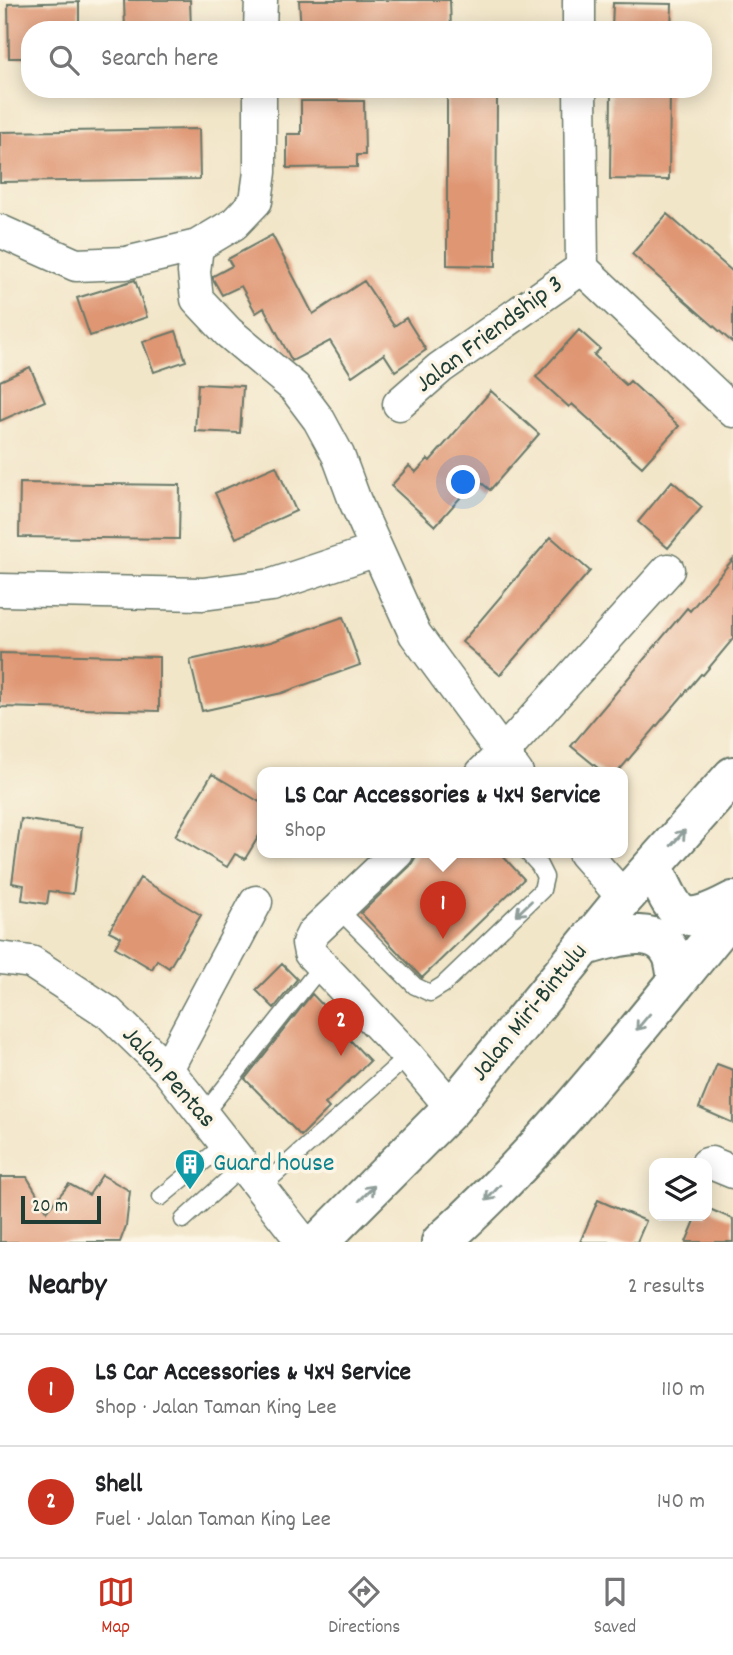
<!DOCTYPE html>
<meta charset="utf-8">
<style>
:root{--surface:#fff;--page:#f2f2f2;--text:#202124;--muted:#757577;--line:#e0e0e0;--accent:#c8321e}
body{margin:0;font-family:Dekko,sans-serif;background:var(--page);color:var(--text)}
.controls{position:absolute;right:21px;bottom:21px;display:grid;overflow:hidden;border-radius:14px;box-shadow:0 4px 18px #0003}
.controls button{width:63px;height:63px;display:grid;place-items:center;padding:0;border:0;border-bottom:2px solid var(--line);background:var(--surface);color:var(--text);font:35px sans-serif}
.scale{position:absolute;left:21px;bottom:18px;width:80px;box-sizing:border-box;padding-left:7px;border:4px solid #1f3d34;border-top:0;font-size:19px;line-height:24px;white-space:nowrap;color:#1f3d34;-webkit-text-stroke:5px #fcf5e5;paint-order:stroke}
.you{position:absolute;left:464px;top:483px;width:24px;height:24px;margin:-18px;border:5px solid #fff;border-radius:50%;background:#1a73e8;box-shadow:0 0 0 10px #1a73e833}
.badge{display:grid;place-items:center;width:46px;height:46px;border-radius:50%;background:var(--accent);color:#fff;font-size:23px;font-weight:700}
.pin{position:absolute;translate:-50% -58px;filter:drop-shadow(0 2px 4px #0008)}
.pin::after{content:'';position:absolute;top:37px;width:24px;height:21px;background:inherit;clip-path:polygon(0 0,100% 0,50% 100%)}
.popup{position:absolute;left:257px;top:767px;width:371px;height:91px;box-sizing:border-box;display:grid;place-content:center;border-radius:14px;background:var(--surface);filter:drop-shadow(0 2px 5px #0005);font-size:23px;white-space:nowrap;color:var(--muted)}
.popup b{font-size:26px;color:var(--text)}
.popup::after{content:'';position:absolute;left:50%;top:100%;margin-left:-14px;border:14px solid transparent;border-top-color:var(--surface)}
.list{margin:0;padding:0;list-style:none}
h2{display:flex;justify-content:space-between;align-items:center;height:91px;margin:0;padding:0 28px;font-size:30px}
h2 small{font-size:23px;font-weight:400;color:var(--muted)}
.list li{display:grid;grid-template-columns:46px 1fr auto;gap:21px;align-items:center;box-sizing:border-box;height:112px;padding:0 28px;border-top:2px solid var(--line)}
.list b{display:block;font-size:26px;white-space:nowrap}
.list p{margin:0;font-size:23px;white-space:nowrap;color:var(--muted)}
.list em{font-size:23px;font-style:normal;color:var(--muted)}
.icon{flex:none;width:38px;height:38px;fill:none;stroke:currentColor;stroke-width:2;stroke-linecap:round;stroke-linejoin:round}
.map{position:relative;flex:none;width:733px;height:1242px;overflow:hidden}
.search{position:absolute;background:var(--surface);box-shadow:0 4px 18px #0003;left:21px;right:21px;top:21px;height:77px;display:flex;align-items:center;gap:18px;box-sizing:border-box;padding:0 24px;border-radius:28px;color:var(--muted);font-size:26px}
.sheet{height:315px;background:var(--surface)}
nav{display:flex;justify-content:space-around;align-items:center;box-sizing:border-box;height:98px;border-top:2px solid var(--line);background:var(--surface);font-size:19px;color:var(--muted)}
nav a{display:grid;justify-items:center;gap:4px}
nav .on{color:var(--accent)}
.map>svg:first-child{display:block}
.building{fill:#df9673}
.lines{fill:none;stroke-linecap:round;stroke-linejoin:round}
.lane-casing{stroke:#697868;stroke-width:19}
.street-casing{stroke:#697868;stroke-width:35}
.highway-casing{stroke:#697868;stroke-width:42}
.lane{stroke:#fff;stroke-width:16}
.street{stroke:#fff;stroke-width:32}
.highway{stroke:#fff;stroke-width:38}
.oneway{stroke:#8f9e9a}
.labels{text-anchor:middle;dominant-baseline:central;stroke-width:7;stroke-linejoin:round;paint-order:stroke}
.street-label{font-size:26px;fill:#1f3d34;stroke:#fcf5e5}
.culture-label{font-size:26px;fill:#0d838f;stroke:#fcf5e5;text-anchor:start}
</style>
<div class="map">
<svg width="733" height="1242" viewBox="0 0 733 1242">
<rect width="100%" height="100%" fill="#fcf5e5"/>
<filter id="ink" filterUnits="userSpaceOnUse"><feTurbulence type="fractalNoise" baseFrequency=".0143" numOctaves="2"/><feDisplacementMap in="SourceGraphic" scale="14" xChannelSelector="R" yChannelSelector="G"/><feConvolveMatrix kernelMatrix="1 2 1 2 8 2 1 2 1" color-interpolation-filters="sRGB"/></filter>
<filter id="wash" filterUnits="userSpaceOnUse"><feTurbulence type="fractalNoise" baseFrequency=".00686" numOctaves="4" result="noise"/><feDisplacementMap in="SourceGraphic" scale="28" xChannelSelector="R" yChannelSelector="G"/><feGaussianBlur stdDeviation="1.57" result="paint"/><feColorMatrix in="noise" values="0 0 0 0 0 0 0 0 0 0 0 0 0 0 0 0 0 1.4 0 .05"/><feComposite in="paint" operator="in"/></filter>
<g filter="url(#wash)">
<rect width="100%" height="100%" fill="#f2e6c9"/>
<g id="blocks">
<path class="building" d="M 124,0 L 190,0 L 191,30 L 125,30 Z
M 299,0 L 450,0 L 451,30 L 301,30 Z
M 79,2 L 79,30 L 30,30 L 30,58 L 9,58 L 8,4 Z
M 613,3 L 672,4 L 671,30 L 612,30 Z
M 611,89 L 670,89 L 669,180 L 610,179 Z
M 447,94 L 497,94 L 496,266 L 447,265 Z
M 301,101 L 364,101 L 365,155 L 357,155 L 357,167 L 287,168 L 287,134 L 301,134 Z
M 199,129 L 200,179 L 0,182 L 0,132 Z
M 667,214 L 733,272 L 733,343 L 632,254 Z
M 272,235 L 313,314 L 364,281 L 394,326 L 406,318 L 426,350 L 395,371 L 384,354 L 352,376 L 330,341 L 292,361 L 264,308 L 256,313 L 241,286 L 222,295 L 213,279 L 213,276 L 232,266 L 228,259 Z
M 135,280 L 147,317 L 90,336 L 77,298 Z
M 579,330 L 600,349 L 594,355 L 626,385 L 630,381 L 679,426 L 642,467 L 572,404 L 569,407 L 536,377 Z
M 176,331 L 186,361 L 154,372 L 143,342 Z
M 30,367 L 45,401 L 0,421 L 0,381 Z
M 198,384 L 243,386 L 240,433 L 195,431 Z
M 491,391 L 539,434 L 490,490 L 477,479 L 435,526 L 391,486 L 409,466 L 416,472 L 428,459 L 430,461 Z
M 276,466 L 296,511 L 236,538 L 215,493 Z
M 672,481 L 702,507 L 668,548 L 638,522 Z
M 20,483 L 180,485 L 179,539 L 19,537 Z
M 551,537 L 590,571 L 500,675 L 462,642 Z
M 733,559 L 733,639 L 703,675 L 701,674 L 617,773 L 604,773 L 571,746 L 687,608 L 690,611 Z
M 343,617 L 360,665 L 282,693 L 202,711 L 190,660 L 271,642 Z
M 0,653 L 159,657 L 159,711 L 0,707 Z
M 212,774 L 263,804 L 263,829 L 245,859 L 235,854 L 227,867 L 175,836 Z
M 21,819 L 82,828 L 73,894 L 49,891 L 47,904 L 22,900 L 24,885 L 12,883 Z
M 418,853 L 500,853 L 524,879 L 422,978 L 361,913 L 410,866 Z
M 140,878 L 201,915 L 169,968 L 157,960 L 152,969 L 115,947 L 121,937 L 109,931 Z
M 282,964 L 297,979 L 274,1008 L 256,990 Z
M 312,994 L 333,1016 L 330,1019 L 370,1061 L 325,1104 L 329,1108 L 301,1136 L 245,1079 Z
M 717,1064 L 733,1070 L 733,1123 L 699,1108 Z
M 102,1175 L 130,1191 L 126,1226 L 120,1242 L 0,1242 L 0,1177 L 27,1177 L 47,1211 L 69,1184 L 89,1195 Z
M 598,1200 L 646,1221 L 637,1242 L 580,1242 Z
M 707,1208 L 733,1219 L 733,1242 L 686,1242 L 697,1216 L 707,1216 Z"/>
</g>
</g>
<g filter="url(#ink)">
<use href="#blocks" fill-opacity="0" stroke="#697868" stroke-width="2"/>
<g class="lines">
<g class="lane-casing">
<path id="lane" d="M 338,909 L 415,986 L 430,993 L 443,985 L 542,890 L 545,877 L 539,865 L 528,853
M 203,1115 L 322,965
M 260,1188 L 408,1056
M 161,1197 L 225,1144
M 183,1220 L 243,1166"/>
</g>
<g class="street-casing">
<path id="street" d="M 579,0 L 579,30
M 260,30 L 261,0
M 580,89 L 582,268 L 733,411
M 0,231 L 76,265 L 126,263 L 197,246 L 234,224 L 256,201 L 260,172 L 260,89
M 197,246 L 194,272 L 197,299 L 228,332 L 295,388 L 319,420 L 338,455 L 355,501 L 415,634 L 517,773
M 399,404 L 440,368 L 582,268
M 0,590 L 203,594 L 272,585 L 377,550
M 482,773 L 501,755 L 668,570
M 397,853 L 313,933 L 308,943 L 310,953 L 408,1056 L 452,1108
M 584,853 L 624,898
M 0,958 L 31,962 L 109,1013 L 167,1069 L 303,1242
M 167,1069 L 256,902
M 707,1164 L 711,1163 L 733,1172"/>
</g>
<g class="highway-casing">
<path id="highway" d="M 653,866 C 677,917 678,930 733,901
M 585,946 C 612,939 659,920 673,958 C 675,965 676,973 677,980
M 319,1242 L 452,1108 L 624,898 L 733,776
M 441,1242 C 550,1145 640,1025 733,913"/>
</g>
<use href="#lane" class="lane"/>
<use href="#street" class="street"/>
<use href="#highway" class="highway"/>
</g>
<defs><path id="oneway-shaft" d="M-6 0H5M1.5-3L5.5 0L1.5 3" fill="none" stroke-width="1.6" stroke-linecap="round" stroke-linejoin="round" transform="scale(1.75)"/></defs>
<g class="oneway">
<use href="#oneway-shaft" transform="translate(678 838) rotate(-48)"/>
<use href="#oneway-shaft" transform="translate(524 908) rotate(136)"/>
<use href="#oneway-shaft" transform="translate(643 1022) rotate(130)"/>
<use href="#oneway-shaft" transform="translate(367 1193) rotate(-45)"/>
<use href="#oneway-shaft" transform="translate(493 1193) rotate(132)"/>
</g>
</g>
<defs>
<g id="building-pin" transform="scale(1.575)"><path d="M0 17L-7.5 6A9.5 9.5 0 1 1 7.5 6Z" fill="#0f9aa8" stroke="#fcf5e5"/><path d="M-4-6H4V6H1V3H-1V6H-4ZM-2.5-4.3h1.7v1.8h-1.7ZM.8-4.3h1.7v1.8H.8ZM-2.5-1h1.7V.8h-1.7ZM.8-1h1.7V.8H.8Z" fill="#fff"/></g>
</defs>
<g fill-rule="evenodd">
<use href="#building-pin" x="190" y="1164"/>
</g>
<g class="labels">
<g class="street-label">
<text transform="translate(490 335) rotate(-37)">Jalan Friendship 3</text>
<text transform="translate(530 1013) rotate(-51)">Jalan Miri-Bintulu</text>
<text transform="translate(168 1078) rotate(48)">Jalan Pentas</text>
</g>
<g class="culture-label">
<text x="213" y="1164">Guard house</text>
</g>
</g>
</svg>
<div class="controls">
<button><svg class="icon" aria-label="layers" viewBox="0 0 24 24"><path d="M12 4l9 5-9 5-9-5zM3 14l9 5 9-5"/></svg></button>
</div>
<div class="scale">20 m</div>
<div class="you"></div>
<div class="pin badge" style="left:443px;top:939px">1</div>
<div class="popup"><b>LS Car Accessories &amp; 4x4 Service</b>Shop</div>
<div class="pin badge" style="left:341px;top:1056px">2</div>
<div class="search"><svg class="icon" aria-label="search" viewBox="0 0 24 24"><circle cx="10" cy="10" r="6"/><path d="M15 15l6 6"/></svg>Search here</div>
</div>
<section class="sheet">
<h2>Nearby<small>2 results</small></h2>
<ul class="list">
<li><span class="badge">1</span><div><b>LS Car Accessories &amp; 4x4 Service</b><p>Shop · Jalan Taman King Lee</p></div><em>110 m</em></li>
<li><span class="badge">2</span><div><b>Shell</b><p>Fuel · Jalan Taman King Lee</p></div><em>140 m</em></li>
</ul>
</section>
<nav>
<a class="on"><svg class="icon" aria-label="map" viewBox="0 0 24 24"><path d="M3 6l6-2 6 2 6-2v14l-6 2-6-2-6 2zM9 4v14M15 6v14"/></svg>Map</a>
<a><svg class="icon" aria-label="directions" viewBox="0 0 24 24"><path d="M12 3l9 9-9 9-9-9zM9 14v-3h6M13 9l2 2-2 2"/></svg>Directions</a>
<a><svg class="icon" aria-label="saved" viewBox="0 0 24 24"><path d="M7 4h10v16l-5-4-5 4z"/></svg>Saved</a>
</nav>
